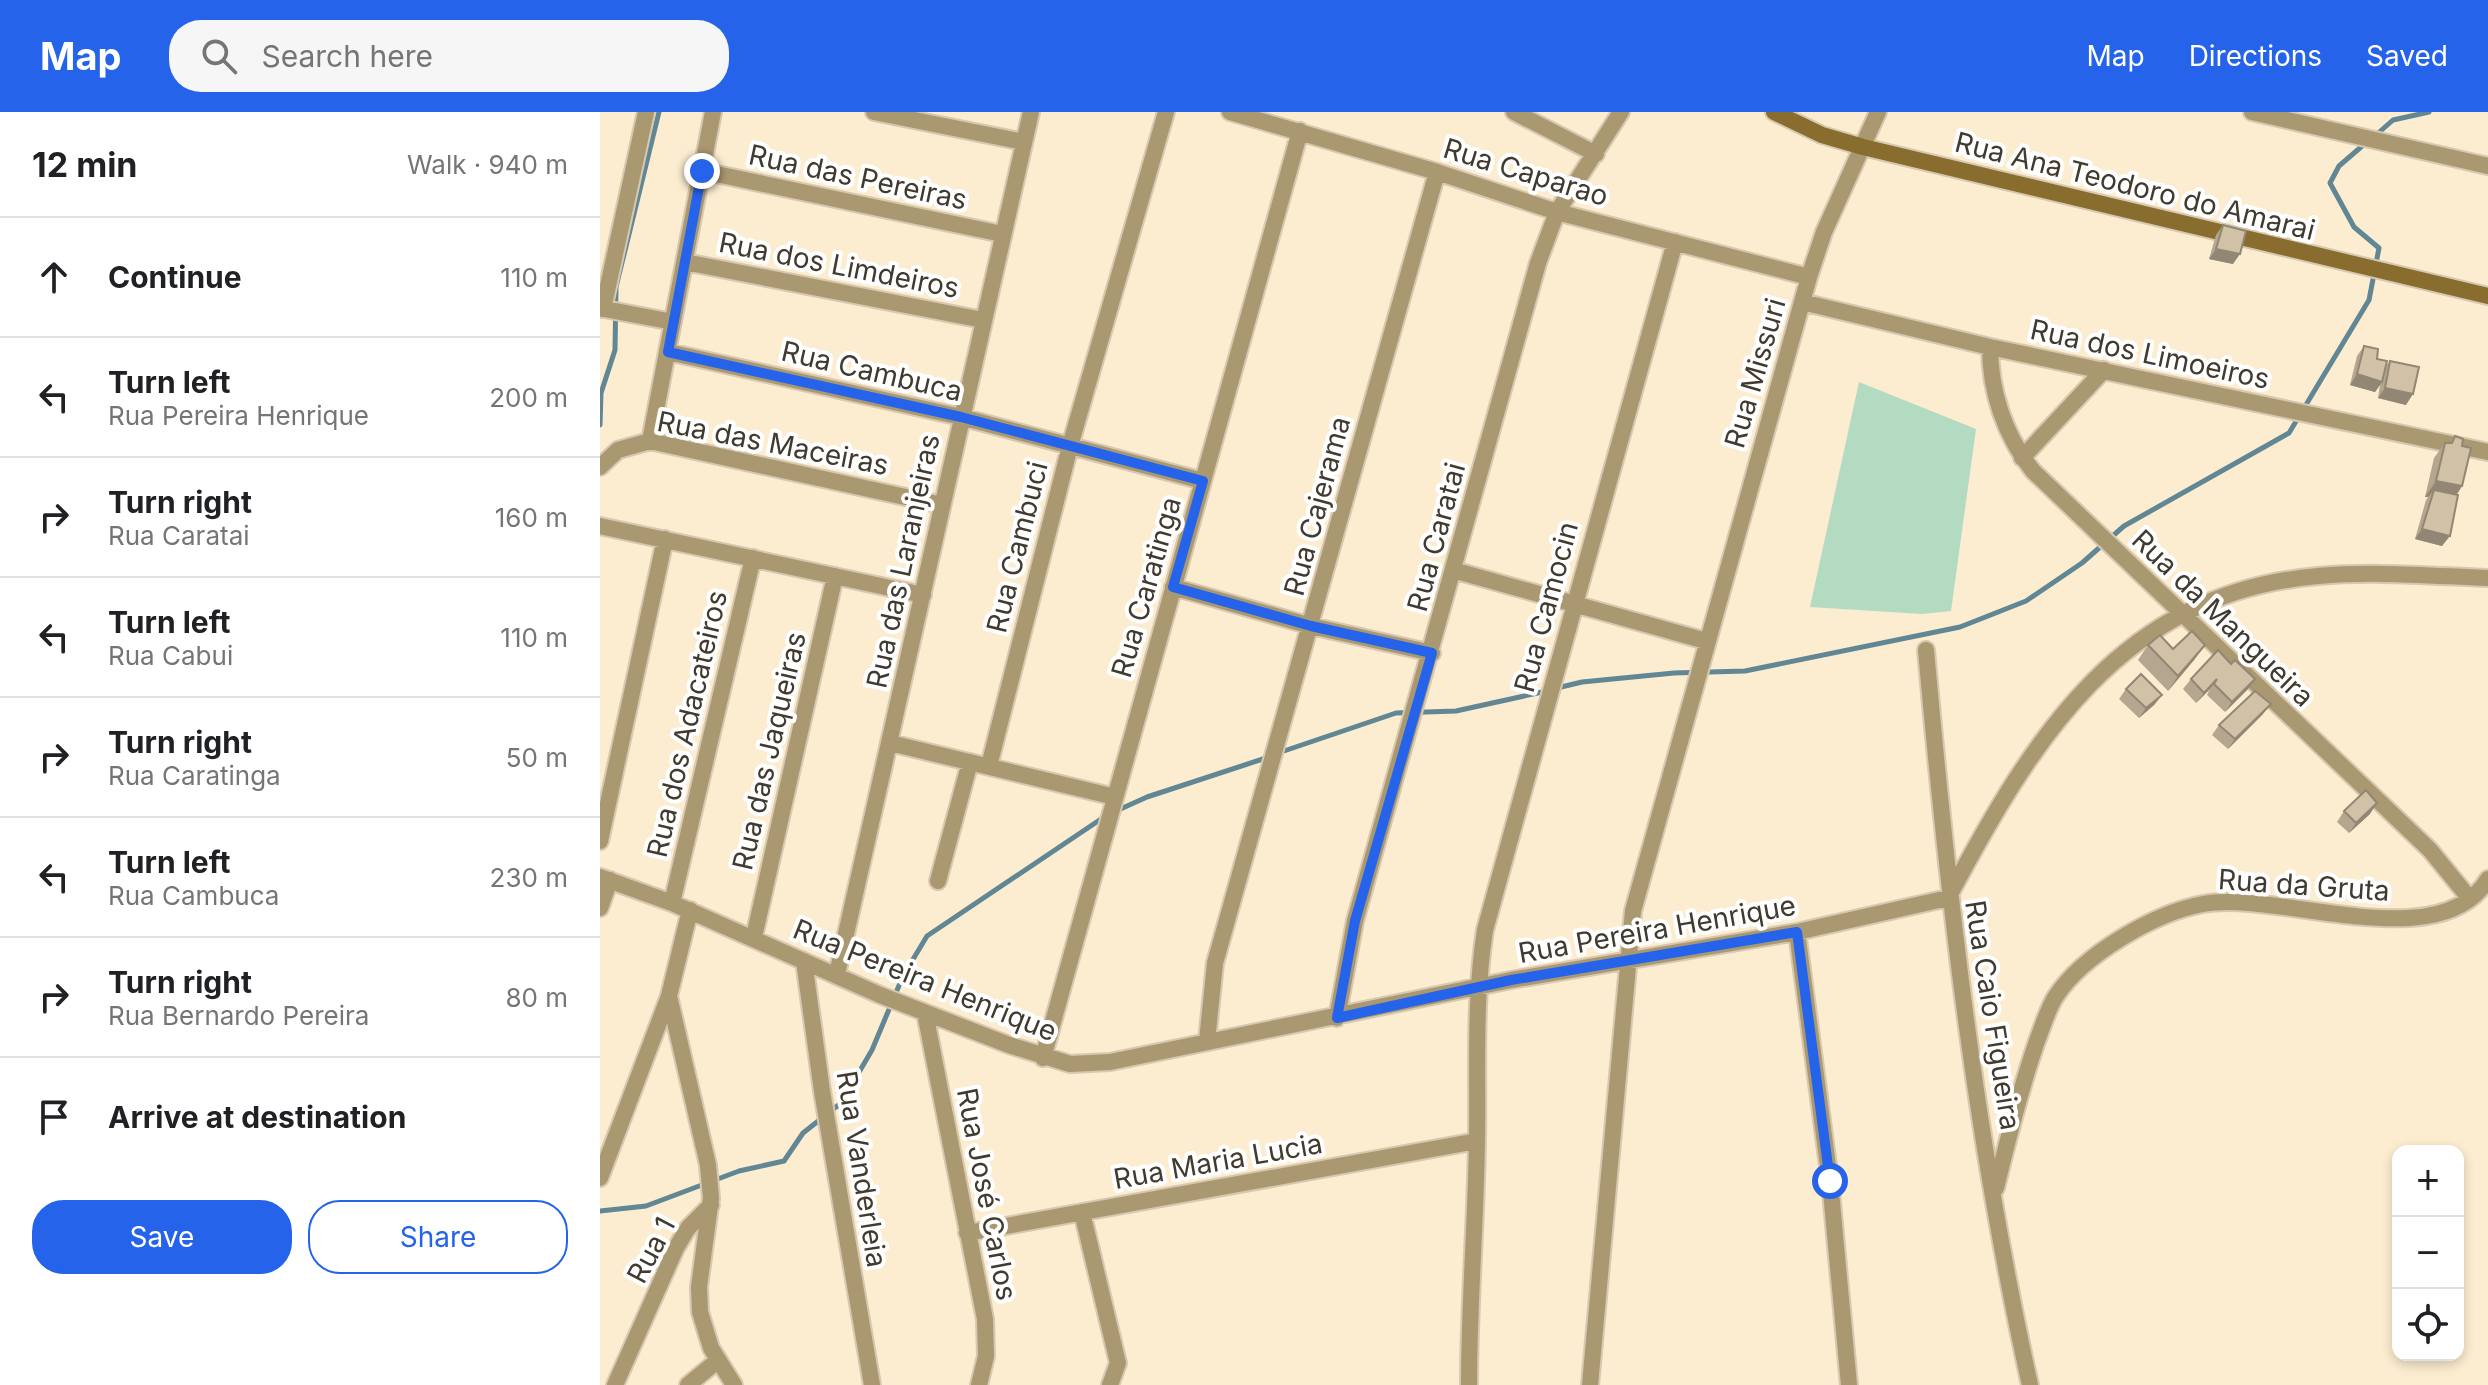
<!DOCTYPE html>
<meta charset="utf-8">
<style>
:root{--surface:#fff;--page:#f6f6f6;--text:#202124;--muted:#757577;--line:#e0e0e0;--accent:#2563eb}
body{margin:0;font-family:Inter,sans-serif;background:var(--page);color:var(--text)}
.controls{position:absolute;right:24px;bottom:24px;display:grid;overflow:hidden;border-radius:16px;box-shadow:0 4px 12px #0003}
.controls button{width:72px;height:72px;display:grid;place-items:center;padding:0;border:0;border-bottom:2px solid var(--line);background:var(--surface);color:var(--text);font:40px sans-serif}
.stop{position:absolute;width:24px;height:24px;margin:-18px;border:6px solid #2563eb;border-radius:50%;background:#fff}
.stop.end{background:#2563eb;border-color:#fff;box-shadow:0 2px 8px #0008}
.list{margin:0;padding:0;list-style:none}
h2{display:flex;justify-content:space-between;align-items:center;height:104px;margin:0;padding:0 32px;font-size:34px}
h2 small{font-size:26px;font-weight:400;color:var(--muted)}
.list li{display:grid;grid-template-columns:52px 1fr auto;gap:24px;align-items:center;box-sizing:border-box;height:120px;padding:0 32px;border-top:2px solid var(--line)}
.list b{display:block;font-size:30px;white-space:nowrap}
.list p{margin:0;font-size:26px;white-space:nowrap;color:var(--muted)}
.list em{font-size:26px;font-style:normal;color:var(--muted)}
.actions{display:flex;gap:16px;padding:24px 32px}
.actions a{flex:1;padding:18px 0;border:2px solid var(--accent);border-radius:32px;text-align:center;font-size:28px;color:var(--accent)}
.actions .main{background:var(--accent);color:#fff}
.icon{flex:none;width:44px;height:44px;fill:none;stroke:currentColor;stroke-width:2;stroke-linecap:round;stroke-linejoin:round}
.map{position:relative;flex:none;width:1888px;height:1273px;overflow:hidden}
header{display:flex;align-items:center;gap:48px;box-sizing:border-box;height:112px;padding:0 40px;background:var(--accent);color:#fff}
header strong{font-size:38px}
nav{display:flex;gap:44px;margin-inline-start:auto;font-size:28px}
.search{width:560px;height:72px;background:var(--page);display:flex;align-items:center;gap:20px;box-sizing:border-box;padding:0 28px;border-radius:32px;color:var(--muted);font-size:30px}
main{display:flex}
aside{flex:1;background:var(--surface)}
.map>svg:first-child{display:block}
.green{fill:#b2dbc2}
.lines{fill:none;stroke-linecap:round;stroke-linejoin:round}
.stream{stroke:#618694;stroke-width:5}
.street-casing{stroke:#d7c8b0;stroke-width:20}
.secondary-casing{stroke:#d7c8b0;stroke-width:20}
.street{stroke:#aa9871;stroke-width:16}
.secondary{stroke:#886d2f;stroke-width:16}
.wall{fill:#b4a68f}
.shaded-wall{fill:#928774}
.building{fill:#d1c1a6;stroke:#928774;stroke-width:2}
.route{stroke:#2563eb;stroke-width:10}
.labels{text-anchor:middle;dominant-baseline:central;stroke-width:8;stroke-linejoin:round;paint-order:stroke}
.street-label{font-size:28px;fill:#413a2f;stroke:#fff}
</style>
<header>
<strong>Map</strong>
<div class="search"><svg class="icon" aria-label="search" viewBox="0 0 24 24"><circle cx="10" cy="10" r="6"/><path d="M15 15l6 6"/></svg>Search here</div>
<nav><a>Map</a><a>Directions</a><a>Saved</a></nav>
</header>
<main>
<aside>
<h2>12 min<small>Walk · 940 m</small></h2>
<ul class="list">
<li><svg class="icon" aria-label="ahead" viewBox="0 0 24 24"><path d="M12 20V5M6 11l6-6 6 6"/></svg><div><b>Continue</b></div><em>110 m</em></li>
<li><svg class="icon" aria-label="left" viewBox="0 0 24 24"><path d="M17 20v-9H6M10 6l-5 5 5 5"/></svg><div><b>Turn left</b><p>Rua Pereira Henrique</p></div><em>200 m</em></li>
<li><svg class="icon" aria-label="right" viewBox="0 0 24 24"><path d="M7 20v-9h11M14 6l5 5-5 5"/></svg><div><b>Turn right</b><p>Rua Caratai</p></div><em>160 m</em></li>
<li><svg class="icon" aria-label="left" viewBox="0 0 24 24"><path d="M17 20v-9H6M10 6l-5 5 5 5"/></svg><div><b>Turn left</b><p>Rua Cabui</p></div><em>110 m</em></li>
<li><svg class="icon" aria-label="right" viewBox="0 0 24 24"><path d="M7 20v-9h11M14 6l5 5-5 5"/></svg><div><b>Turn right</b><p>Rua Caratinga</p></div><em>50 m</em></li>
<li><svg class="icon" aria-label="left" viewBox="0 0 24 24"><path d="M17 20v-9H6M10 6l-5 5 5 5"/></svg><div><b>Turn left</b><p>Rua Cambuca</p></div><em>230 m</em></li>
<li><svg class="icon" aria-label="right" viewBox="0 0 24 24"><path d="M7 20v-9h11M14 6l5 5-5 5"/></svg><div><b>Turn right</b><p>Rua Bernardo Pereira</p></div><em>80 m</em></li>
<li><svg class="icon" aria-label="arrive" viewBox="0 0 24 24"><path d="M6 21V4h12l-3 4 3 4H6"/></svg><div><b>Arrive at destination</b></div></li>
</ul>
<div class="actions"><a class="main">Save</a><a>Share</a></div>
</aside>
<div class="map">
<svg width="1888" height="1273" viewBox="0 0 1888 1273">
<rect width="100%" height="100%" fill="#fcecd0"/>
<path class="green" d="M 1259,270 L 1376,317 L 1351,499 L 1322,502 L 1210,495 Z"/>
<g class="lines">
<path class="stream" d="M 1776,23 L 1793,8 L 1829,0
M 0,313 L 1,281 L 15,238 L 16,175 L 59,0
M 957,576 L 982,570 L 1074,561 L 1145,559 L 1360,515 L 1426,489 L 1482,451 L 1524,414 L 1689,321 L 1769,188 L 1779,136 L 1754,115 L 1730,71 L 1739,54 L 1768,29
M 678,641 L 796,601 L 856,599 L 947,579
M 516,699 L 547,685 L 669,645
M 0,1099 L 46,1094 L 139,1059 L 184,1049 L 203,1021 L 241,991 L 272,938 L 303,864 L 327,824 L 507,703"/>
<g class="street-casing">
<path id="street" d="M 274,0 L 424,30
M 630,0 L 837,60 L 957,100 L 1209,165
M 914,0 L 996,42
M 1652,0 L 1888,54
M 102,59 L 402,122
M 85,150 L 383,208
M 1202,190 L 1390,235 L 1888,340
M 0,196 L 73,210
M 3,197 L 46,0
M 1390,235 C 1390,280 1405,324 1433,359 L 1830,738 L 1870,787
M 68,240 L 361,305 L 603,369
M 50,329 L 113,0
M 1422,346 L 1504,258
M 0,355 L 18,338 L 50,329 L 342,393
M 0,414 L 323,483
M 853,458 L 1106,529
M 573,475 L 711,514 L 832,541
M 1326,538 C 1348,785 1376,1031 1430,1273
M 290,631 L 515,685
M 389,654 L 470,334 L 566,0
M 0,729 L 65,427
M 0,765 L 72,791 L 280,883 L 409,933 L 470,952 L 510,950 L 911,868 L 1197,820 L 1348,786 C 1432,628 1520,481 1718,464 C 1774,459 1832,464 1888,466
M 338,769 L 370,650
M 72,791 L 153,446
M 0,796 L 10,768
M 1197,820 L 1230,1069 L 1249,1273
M 154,825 L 235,464
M 204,849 L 222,979 L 272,1273
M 237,862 L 431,0
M 69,884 L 108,1053 L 111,1086 L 99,1175 L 100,1200 L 111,1236 L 134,1273
M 325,901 L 385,1207 L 386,1244 L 379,1273
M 737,906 L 755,809 L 938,151 L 957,100 L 1021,0
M 607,929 L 615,851 L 837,60
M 443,946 L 700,19
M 0,1066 L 69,884 L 90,798
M 1396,1076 C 1408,1026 1420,978 1437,929 C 1443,914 1447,898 1456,884 C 1483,843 1554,801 1603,792 C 1679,778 1840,847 1888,767
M 482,1100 L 518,1251 L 510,1273
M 367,1121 L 877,1029
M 15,1273 L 76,1136 L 88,1116 L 111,1093
M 88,1273 L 117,1249
M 869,1273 C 869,1191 876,1109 877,1027 C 878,956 874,888 885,818 L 1075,130
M 990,1273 L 1033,799 L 1209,165 L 1224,120 L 1278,0"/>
</g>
<g class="secondary-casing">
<path id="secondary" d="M 1174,0 L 1222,23 L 1263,35 L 1888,184"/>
</g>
<use href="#street" class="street"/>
<use href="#secondary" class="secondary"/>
</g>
<path class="wall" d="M 1623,113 L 1633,152 L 1609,147 L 1616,123 Z
M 1764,234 L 1786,254 L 1790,249 L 1806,293 L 1778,286 L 1780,273 L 1775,280 L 1750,273 L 1757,244 Z
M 1855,324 L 1862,334 L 1862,374 L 1857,382 L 1842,434 L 1815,427 L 1826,388 L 1828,385 L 1825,385 L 1834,346 L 1845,331 L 1850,331 Z
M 1548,533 L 1573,537 L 1605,533 L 1594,548 L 1568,579 L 1538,548 Z
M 1631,552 L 1655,567 L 1648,577 L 1625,600 L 1607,583 L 1610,577 L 1596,591 L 1583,577 L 1591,567 Z
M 1526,577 L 1562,583 L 1554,593 L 1539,606 L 1519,587 Z
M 1663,602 L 1628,637 L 1612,623 L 1619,613 Z
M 1744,699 L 1770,702 L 1749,721 L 1737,710 Z"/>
<path class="shaded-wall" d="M 1616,137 L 1640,142 L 1633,152 L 1609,147 Z
M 1757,262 L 1782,270 L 1775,280 L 1750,273 Z
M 1785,276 L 1813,282 L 1806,293 L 1778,286 Z
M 1836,369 L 1862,374 L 1852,390 L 1834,378 L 1828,385 L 1825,385 Z
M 1822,417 L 1850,424 L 1842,434 L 1815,427 Z
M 1605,533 L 1594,548 L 1568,579 L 1578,564 Z
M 1617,567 L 1610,577 L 1596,591 L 1604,581 Z
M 1655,567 L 1648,577 L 1625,600 L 1632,590 Z
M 1562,583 L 1554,593 L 1539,606 L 1546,596 Z
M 1671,592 L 1663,602 L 1628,637 L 1635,627 Z
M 1777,691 L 1770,702 L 1749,721 L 1756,711 Z"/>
<path class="building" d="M 1623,113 L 1646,119 L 1640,142 L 1616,137 Z
M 1764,234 L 1778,237 L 1777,247 L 1787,249 L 1782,270 L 1757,262 Z
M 1790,249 L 1819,255 L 1813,282 L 1785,276 Z
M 1855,324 L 1863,327 L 1862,334 L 1871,336 L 1862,374 L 1836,369 L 1845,331 L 1852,331 Z
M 1834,378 L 1858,383 L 1850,424 L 1822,417 Z
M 1592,519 L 1605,533 L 1578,564 L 1548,533 L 1560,523 L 1573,537 Z
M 1618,538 L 1631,552 L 1635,548 L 1655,567 L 1632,590 L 1614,572 L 1617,567 L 1604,581 L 1591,567 Z
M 1541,562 L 1562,583 L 1546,596 L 1526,577 Z
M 1655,579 L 1671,592 L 1635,627 L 1619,613 Z
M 1766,678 L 1777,691 L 1756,711 L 1744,699 Z"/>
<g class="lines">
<path class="route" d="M 102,59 L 68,240 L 361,305 L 603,369 L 573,475 L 711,514 L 832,541 L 755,809 L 737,906 L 911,868 L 1197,820 L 1230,1069"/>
</g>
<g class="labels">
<g class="street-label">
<text transform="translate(926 60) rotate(17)">Rua Caparao</text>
<text transform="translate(258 65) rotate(12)">Rua das Pereiras</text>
<text transform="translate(1535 74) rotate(14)">Rua Ana Teodoro do Amarai</text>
<text transform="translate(239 153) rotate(11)">Rua dos Limdeiros</text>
<text transform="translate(1550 242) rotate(12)">Rua dos Limoeiros</text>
<text transform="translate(272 259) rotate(13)">Rua Cambuca</text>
<text transform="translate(1155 261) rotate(-74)">Rua Missuri</text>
<text transform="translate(173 331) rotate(11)">Rua das Maceiras</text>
<text transform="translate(717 394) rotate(-75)">Rua Cajerama</text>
<text transform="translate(836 425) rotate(-75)">Rua Caratai</text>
<text transform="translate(417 435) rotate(-76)">Rua Cambuci</text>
<text transform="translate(303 449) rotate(-78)">Rua das Laranjeiras</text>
<text transform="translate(546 475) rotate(-74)">Rua Caratinga</text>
<text transform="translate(946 495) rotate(-75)">Rua Camocin</text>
<text transform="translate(1623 506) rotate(44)">Rua da Mangueira</text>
<text transform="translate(87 612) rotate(-77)">Rua dos Adacateiros</text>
<text transform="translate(169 639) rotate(-77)">Rua das Jaqueiras</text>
<text transform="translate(1704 773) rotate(4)">Rua da Gruta</text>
<text transform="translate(1057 817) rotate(-10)">Rua Pereira Henrique</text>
<text transform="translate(325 868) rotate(22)">Rua Pereira Henrique</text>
<text transform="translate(1393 903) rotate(81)">Rua Caio Figueira</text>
<text transform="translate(618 1049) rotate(-10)">Rua Maria Lucia</text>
<text transform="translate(262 1057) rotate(81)">Rua Vanderleia</text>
<text transform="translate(387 1082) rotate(79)">Rua José Carlos</text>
<text transform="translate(51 1138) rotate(-62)">Rua 1</text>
</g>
</g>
</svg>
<div class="controls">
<button>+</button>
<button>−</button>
<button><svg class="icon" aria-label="locate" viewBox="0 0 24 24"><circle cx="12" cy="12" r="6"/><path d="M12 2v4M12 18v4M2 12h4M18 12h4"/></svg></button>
</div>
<div class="stop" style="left:1230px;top:1069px"></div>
<div class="stop end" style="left:102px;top:59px"></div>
</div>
</main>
